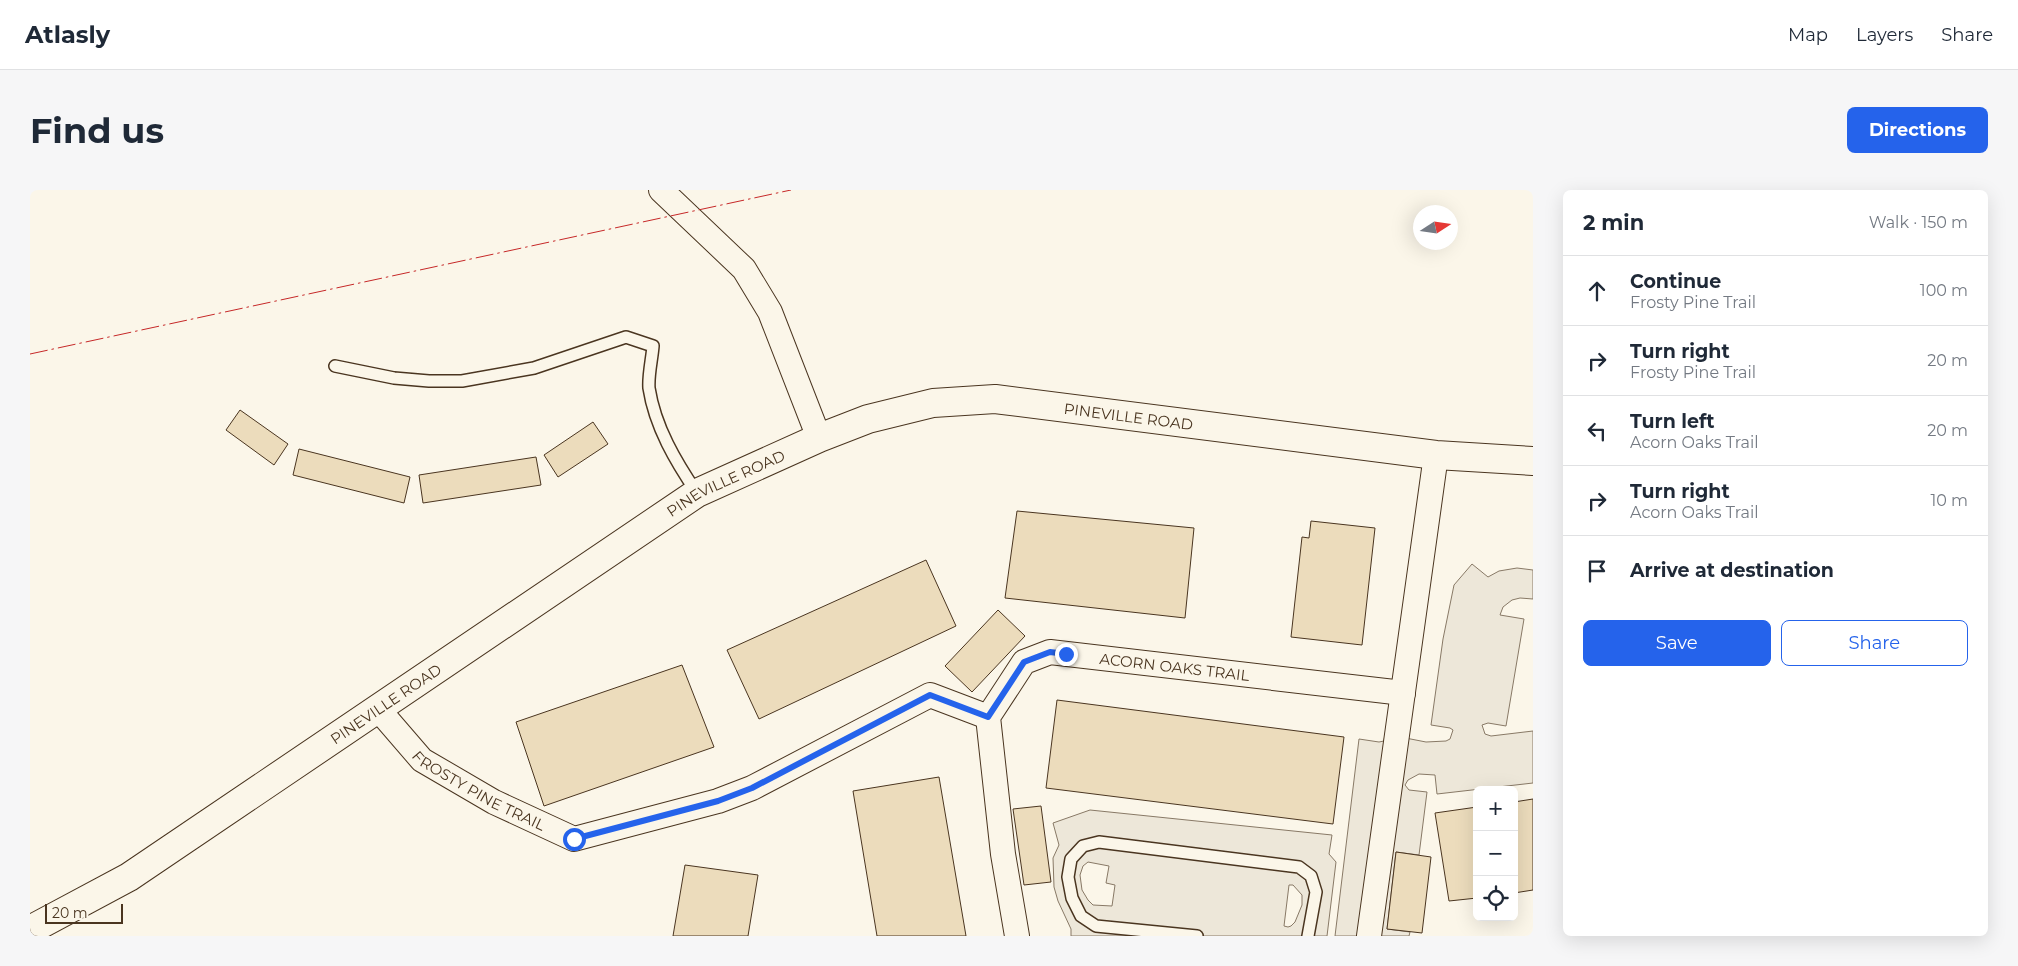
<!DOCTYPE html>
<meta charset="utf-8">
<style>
:root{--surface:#fff;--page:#f6f6f7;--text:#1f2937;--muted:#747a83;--line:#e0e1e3;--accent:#2563eb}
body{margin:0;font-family:Montserrat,sans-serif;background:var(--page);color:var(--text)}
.controls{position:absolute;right:15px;bottom:15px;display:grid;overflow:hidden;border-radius:8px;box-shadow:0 5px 20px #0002}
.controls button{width:45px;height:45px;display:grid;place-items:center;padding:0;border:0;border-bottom:1px solid var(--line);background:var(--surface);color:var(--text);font:25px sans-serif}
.compass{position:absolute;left:1383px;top:15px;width:45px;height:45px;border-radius:50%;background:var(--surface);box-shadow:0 5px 20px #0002;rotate:78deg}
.scale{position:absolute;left:15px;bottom:12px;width:78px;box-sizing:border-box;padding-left:5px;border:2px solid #4a3520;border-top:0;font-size:14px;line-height:18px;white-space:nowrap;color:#4a3520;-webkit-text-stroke:4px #fbf6e9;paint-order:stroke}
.stop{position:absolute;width:15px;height:15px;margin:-11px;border:4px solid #2563eb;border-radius:50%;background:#fff}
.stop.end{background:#2563eb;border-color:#fff;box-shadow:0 1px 5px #0008}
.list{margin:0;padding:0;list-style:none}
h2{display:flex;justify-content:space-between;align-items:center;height:65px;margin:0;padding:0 20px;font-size:21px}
h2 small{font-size:16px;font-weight:400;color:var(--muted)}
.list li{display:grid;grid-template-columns:32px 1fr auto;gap:15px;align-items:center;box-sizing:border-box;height:70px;padding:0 20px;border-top:1px solid var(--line)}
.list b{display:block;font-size:19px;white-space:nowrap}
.list p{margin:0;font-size:16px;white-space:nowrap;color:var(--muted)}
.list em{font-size:16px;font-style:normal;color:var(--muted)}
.actions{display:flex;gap:10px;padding:15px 20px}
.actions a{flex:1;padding:11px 0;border:1px solid var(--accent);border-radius:8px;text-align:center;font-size:18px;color:var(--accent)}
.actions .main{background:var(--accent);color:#fff}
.icon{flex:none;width:28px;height:28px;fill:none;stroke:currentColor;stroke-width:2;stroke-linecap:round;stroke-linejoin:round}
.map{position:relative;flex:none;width:1503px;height:746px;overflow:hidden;border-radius:8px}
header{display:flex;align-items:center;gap:30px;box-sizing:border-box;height:70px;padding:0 25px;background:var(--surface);border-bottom:1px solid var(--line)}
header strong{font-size:24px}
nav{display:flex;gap:28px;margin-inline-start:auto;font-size:18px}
.intro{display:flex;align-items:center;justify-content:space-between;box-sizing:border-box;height:120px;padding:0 30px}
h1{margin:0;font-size:35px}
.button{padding:12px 22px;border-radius:8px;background:var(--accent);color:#fff;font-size:18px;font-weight:700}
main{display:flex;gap:30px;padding:0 30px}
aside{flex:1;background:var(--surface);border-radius:8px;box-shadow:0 5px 20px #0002}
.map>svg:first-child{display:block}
.parking{fill:#ede7d9;stroke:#887966;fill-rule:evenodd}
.building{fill:#ecdcbc;stroke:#4a3520}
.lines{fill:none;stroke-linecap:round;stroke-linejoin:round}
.service-casing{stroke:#4a3520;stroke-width:14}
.minor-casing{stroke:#4a3520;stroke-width:26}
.secondary-casing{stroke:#4a3520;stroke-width:30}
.service{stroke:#fbf6e9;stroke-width:11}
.minor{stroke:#fbf6e9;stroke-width:24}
.secondary{stroke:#fbf6e9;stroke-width:28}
.power{stroke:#c62828;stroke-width:1;stroke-dasharray:18 4 2.5 4;stroke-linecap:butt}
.route{stroke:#2563eb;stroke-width:6}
.labels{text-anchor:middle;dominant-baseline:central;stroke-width:4;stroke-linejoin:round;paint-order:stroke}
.street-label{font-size:15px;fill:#4a3520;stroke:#fbf6e9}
</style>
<header>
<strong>Atlasly</strong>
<nav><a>Map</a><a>Layers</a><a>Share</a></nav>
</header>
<div class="intro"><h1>Find us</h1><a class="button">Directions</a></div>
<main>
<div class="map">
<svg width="1503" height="746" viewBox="0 0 1503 746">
<rect width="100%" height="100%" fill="#fbf6e9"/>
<path class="parking" d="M 1442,374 L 1458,387 L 1469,381 L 1487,378 L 1503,380 L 1503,409 L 1490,408 L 1482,410 L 1473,417 L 1470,425 L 1494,429 L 1476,536 L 1458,533 L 1452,535 L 1455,544 L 1461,546 L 1503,541 L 1503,593 L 1407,604 L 1405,585 L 1389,584 L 1378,590 L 1375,595 L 1379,600 L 1397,602 L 1389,665 L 1366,662 L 1357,739 L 1380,742 L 1379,746 L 1305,746 L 1329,549 L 1349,552 L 1354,551 L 1355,544 L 1396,552 L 1416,551 L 1420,549 L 1423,540 L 1420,538 L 1401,535 L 1413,449 L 1424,395 Z
M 1060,620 L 1302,645 L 1299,664 L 1306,672 L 1297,746 L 1041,746 L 1041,739 L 1028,711 L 1024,697 L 1023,668 L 1029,655 L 1023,633 ZM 1058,672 L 1079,676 L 1076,693 L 1085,695 L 1082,716 L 1063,715 L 1058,710 L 1052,700 L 1050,685 L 1053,676 ZM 1259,695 L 1263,695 L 1272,705 L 1272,715 L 1265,732 L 1261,736 L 1258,737 L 1254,736 Z"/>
<path class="building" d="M 210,220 L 258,254 L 244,275 L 196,240 Z
M 563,232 L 578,254 L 528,287 L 514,265 Z
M 269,259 L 380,287 L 374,313 L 263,285 Z
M 506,267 L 511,295 L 393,313 L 389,285 Z
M 987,321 L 1164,338 L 1155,428 L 975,408 Z
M 1281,331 L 1345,338 L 1332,455 L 1261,447 L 1272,347 L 1279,348 Z
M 896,370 L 926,436 L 729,529 L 697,460 Z
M 968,420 L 995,446 L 942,502 L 915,476 Z
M 652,475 L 684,557 L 514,616 L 486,532 Z
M 1027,510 L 1314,547 L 1303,634 L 1016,598 Z
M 909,587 L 936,746 L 847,746 L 823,601 Z
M 1503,609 L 1503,700 L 1484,703 L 1484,612 Z
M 1011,616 L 1021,692 L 994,695 L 983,619 Z
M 1447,617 L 1447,708 L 1419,711 L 1405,623 Z
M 1366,662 L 1401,667 L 1392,743 L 1357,739 Z
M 655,675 L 728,685 L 718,746 L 643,746 Z"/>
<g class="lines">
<g class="service-casing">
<path id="service" d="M 305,176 L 364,188 L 399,191 L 432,191 L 504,178 L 596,147 L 623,156 C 622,169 618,185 619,198 C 625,237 646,272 667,303
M 1167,746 L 1066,736 L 1051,726 L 1042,708 L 1038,687 L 1041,669 L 1053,656 L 1069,652 L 1269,677 L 1281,686 L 1286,702 L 1278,746"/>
</g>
<g class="minor-casing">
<g id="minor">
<path d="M 631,0 L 714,79 L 740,122 L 789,248"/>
<path id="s1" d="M 348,519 L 392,570 L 464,612 L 544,649 L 688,611 L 722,598 L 900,505 L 958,527"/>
<path id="s2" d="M 987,746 L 973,664 L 958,527 L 994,472 L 1020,462 L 1373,503"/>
<path d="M 1339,746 L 1406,265"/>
</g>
</g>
<g class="secondary-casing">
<g id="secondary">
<path id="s3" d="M 0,740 L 99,687 L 667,303 L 789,248 L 838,229 L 903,213 L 965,209 L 1406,265 L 1503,271"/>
</g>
</g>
<use href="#service" class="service"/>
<use href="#minor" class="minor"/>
<use href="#secondary" class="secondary"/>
<path class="power" d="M 0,164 L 761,0"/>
</g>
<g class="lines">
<path class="route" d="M 544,649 L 688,611 L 722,598 L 900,505 L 958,527 L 994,472 L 1020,462 L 1036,464"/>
</g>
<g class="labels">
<g class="street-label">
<text stroke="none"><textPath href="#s3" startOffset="1248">PINEVILLE ROAD</textPath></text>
<text stroke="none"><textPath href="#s3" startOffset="828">PINEVILLE ROAD</textPath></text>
<text stroke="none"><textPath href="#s2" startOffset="440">ACORN OAKS TRAIL</textPath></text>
<text stroke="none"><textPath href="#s3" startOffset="422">PINEVILLE ROAD</textPath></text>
<text stroke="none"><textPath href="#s1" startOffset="132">FROSTY PINE TRAIL</textPath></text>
</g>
</g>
</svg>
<div class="controls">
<button>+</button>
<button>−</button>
<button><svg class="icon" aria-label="locate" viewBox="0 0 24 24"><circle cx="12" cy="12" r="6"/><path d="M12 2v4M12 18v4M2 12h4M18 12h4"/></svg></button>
</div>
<svg class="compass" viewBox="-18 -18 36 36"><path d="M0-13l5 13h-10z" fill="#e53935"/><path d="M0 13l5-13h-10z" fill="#747a83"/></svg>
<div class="scale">20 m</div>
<div class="stop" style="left:544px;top:649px"></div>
<div class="stop end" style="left:1036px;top:464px"></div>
</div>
<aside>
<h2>2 min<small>Walk · 150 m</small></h2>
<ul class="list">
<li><svg class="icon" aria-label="ahead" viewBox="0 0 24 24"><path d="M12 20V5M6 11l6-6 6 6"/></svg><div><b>Continue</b><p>Frosty Pine Trail</p></div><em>100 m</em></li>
<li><svg class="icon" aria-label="right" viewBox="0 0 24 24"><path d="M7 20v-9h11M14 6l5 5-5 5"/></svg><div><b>Turn right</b><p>Frosty Pine Trail</p></div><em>20 m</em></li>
<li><svg class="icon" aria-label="left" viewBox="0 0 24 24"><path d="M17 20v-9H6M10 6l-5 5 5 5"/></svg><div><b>Turn left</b><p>Acorn Oaks Trail</p></div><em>20 m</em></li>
<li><svg class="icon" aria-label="right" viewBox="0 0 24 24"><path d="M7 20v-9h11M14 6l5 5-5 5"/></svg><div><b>Turn right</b><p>Acorn Oaks Trail</p></div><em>10 m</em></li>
<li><svg class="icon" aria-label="arrive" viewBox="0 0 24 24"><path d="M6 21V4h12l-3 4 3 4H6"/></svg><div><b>Arrive at destination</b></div></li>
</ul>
<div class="actions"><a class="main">Save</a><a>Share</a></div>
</aside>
</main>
